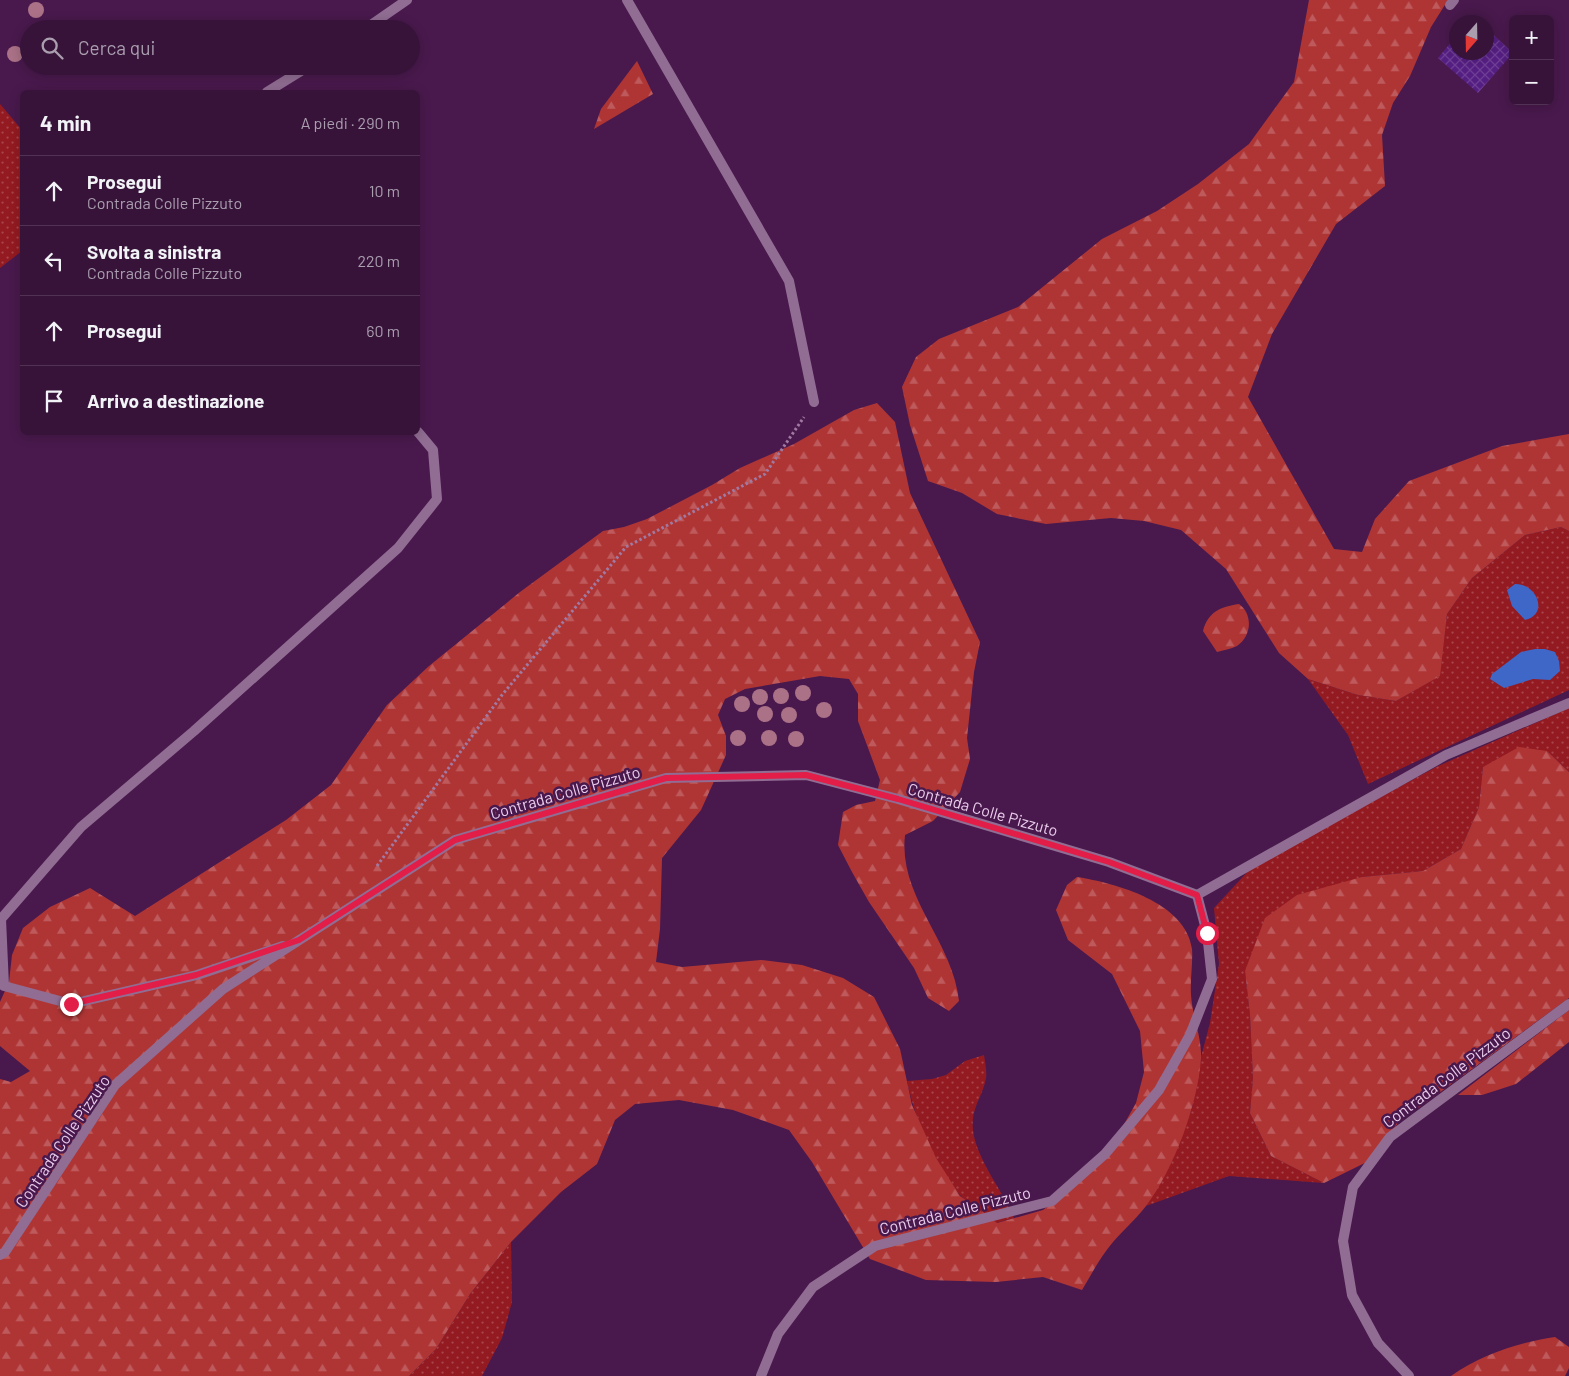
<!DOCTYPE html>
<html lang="it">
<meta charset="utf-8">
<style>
:root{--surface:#37133a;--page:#3e1c42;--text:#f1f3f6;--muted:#aa9eaf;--line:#513254}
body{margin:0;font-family:Barlow,sans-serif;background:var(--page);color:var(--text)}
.controls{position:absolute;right:15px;top:15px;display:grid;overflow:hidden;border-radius:8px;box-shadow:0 2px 12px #0003}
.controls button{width:45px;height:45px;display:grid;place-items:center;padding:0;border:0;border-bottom:1px solid var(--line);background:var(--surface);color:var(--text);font:25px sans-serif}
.compass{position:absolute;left:1449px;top:15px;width:45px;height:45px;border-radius:50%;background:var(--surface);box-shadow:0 2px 12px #0003;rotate:200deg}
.stop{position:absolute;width:15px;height:15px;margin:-11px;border:4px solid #e11d48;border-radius:50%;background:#fff}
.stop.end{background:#e11d48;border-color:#fff;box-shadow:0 1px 5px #0008}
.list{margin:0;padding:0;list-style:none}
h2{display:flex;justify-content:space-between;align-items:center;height:65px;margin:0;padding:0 20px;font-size:21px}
h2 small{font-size:16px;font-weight:400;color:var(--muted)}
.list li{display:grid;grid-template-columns:32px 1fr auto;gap:15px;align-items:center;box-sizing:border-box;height:70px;padding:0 20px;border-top:1px solid var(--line)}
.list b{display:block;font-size:19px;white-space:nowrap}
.list p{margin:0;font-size:16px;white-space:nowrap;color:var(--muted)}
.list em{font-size:16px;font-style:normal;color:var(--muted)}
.icon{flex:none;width:28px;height:28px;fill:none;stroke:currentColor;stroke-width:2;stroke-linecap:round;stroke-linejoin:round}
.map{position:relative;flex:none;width:1569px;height:1376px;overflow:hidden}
.search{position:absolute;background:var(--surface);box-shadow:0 2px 12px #0003;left:20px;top:20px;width:400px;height:55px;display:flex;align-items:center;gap:12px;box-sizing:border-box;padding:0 18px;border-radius:28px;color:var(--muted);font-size:19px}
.panel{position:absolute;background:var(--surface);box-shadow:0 2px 12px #0003;left:20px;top:90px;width:400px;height:345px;border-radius:8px}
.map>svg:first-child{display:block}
.green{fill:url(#green-dots)}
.forest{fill:url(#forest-firs)}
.water{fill:#3e67c8}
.building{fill:url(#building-cross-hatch)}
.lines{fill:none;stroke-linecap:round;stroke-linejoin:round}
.path{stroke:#a07aa2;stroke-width:3;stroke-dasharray:2.5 2.5;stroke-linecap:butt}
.minor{stroke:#916d93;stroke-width:10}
.tertiary{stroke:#916d93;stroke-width:10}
.tree{fill:#ab7287}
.route{stroke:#e11d48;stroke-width:6}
.labels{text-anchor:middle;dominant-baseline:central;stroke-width:5;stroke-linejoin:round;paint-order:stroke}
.street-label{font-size:16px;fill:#eacdeb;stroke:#49194d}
</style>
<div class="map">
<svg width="1569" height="1376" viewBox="0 0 1569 1376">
<defs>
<pattern id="green-dots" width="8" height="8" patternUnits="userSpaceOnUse" patternTransform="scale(1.25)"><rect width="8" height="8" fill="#941a21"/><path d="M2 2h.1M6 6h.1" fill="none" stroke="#a8454c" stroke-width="1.8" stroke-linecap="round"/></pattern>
<pattern id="forest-firs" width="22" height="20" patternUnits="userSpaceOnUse" patternTransform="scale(1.25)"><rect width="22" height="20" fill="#af3535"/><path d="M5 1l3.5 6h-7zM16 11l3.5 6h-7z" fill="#be5a5c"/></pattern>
<pattern id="building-cross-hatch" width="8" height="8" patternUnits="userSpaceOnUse" patternTransform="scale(1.25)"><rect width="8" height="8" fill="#551e82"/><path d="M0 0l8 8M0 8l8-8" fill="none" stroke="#6e3e94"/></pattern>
</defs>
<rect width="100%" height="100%" fill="#49194d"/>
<path class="green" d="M 0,104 L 22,130 L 22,251 L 0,268 Z
M 1561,527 L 1569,531 L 1569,690 L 1368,784 L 1348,735 L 1308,679 L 1358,695 L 1396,701 L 1439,676 L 1447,614 L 1472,578 L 1525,535 Z
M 1569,708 L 1569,772 L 1547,751 L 1483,767 L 1479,807 L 1461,849 L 1423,871 L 1362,877 L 1245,971 L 1250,1015 L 1253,1078 L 1250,1113 L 1271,1156 L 1324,1183 L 1229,1176 L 1146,1206 L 1173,1158 L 1192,1108 L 1201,1057 L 1210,1023 L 1219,964 L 1214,908 L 1252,867 L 1436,767 Z
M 984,1055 C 985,1062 987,1071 986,1078 C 984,1092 974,1105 973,1119 C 969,1151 1002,1188 1014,1218 L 996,1223 C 985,1215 969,1206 960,1195 C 934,1164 915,1120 907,1081 L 932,1079 L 946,1075 L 965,1061 Z
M 511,1242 L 512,1302 L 502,1338 L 482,1376 L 409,1376 L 436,1349 L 470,1294 Z"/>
<path class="forest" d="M 1309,0 L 1448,0 L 1431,27 L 1410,76 L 1393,103 L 1382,135 L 1385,186 L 1336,224 L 1272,334 L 1248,397 L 1334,549 L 1362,552 L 1375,519 L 1409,481 L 1502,446 L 1569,434 L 1569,531 L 1561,527 L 1525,535 L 1472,578 L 1447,614 L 1440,676 L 1396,701 L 1358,695 L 1308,679 L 1279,653 L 1226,569 L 1181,530 L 1144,521 L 1111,518 L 1046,524 L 997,514 L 962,493 L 928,481 L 910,425 L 902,387 L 916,357 L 939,339 L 1018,307 L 1102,239 L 1157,211 L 1198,184 L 1249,144 L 1294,82 Z
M 637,61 L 653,94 L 594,129 L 601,109 Z
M 877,403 L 895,422 L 910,493 L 980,642 L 974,672 L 967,738 L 970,759 L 960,792 L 933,821 L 905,835 C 898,897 953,941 959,1001 L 949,1011 L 928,998 L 914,968 L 869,902 L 852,872 L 838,845 L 843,812 L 856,805 L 875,801 L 880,780 L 858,721 L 858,694 L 849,679 L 820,676 L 745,689 L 725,699 L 718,715 L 726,736 L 726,755 L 701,810 L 662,858 L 660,929 L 656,962 L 682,967 L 761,960 L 802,965 L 843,978 L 874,997 L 900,1049 L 912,1105 L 936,1158 L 960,1196 L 997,1223 L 1043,1210 L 1104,1160 L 1136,1103 L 1144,1072 L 1140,1031 L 1112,974 L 1068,940 L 1056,910 L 1067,885 L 1077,877 C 1115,883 1186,902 1192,949 C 1193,963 1190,980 1191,995 C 1192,1015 1202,1038 1201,1058 C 1198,1104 1174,1169 1146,1206 C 1134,1222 1117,1235 1106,1251 C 1097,1263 1090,1277 1082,1290 L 1043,1277 L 996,1282 L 926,1280 L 870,1259 L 812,1162 L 789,1130 L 733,1110 L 679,1100 L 635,1104 L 615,1120 L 597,1164 L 561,1192 L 511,1242 L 470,1294 L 436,1349 L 409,1376 L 0,1376 L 0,1079 L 11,1082 L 30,1071 L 0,1046 L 0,1002 L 9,982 L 12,955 L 23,928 L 50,907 L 90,888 L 135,916 L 286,820 L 331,785 L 387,705 L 429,666 L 520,592 L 603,531 L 624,527 L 647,519 L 712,485 L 740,468 L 794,444 L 854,410 Z
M 1239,604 C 1253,614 1252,636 1237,646 C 1231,649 1223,650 1217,652 L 1203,631 C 1208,612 1220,607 1239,604 Z
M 1519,747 L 1547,751 L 1569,772 L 1569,998 L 1398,1123 L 1375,1158 L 1324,1183 L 1271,1156 L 1250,1113 L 1253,1078 L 1250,1015 L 1245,971 L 1265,918 L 1297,895 L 1362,877 L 1423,871 L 1461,849 L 1479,807 L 1483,767 Z
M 1569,1010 L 1569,1042 L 1516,1084 L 1482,1095 L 1458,1095 Z
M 1555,1337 L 1569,1347 L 1569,1368 L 1565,1376 L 1451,1376 C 1483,1354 1517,1343 1555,1337 Z"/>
<path class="water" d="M 1515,584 C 1536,583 1550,614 1525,620 L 1512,606 L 1507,590 Z
M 1535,649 L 1545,649 L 1555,652 L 1559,661 L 1560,671 L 1550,680 L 1533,679 L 1504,688 L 1490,679 L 1492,674 L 1521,652 Z"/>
<path class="building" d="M 1474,17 L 1480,22 L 1469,22 Z
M 1486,28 L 1513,53 L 1478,93 L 1438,58 L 1456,36 L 1456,52 L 1486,52 Z"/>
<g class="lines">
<path class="path" d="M 377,866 L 502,695 L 626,547 L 765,474 L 804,417"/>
<path class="minor" d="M 627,0 L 789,281 L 814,402
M 1450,5 L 1454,0
M 365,29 L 407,0
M 267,92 L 309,66
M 1197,895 L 1446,755 L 1569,703
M 283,946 L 197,975 L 71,1004 L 4,986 L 1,919 L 81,827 L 194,731 L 398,548 L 437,499 L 433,450 L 418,432
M 0,1255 L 5,1252 L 115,1085 L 223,989 L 455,840 L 666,778 L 806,775 L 898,799 L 1109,862 L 1197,895 L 1207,933 L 1212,979 L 1190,1035 L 1159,1090 L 1105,1154 L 1052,1201 L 875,1246 L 813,1287 L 778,1334 L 761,1376"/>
<path class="tertiary" d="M 1409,1376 L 1378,1343 L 1352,1295 L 1343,1241 L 1353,1187 L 1390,1137 L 1569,1004"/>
</g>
<g class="tree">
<circle cx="36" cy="10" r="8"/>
<circle cx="15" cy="54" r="8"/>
<circle cx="803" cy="693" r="8"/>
<circle cx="781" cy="696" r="8"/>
<circle cx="760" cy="697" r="8"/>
<circle cx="742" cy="704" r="8"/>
<circle cx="824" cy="710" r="8"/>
<circle cx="765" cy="714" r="8"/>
<circle cx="789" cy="715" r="8"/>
<circle cx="738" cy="738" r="8"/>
<circle cx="769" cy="738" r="8"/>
<circle cx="796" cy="739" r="8"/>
</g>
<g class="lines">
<path class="route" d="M 71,1004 L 196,975 L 299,940 L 455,840 L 666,778 L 806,775 L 898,799 L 1109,862 L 1197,895 L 1207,933"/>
</g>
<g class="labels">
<g class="street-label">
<text transform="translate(565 792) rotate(-16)">Contrada Colle Pizzuto</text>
<text transform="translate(983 809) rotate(16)">Contrada Colle Pizzuto</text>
<text transform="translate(1446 1077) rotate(-37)">Contrada Colle Pizzuto</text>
<text transform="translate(62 1141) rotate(-56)">Contrada Colle Pizzuto</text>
<text transform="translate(955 1210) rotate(-14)">Contrada Colle Pizzuto</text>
</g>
</g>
</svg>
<div class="controls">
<button>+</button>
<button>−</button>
</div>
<svg class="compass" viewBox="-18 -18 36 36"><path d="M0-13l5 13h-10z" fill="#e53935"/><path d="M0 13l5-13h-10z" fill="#aa9eaf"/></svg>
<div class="stop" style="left:1207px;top:933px"></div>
<div class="stop end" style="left:71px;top:1004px"></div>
<div class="search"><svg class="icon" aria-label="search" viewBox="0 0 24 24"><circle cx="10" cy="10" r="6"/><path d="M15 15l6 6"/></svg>Cerca qui</div>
<section class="panel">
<h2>4 min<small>A piedi · 290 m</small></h2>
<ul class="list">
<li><svg class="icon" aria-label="ahead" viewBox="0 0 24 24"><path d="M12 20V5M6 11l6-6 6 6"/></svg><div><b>Prosegui</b><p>Contrada Colle Pizzuto</p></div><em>10 m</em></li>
<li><svg class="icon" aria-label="left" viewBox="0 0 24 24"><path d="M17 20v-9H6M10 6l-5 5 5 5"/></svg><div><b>Svolta a sinistra</b><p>Contrada Colle Pizzuto</p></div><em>220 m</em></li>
<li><svg class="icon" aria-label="ahead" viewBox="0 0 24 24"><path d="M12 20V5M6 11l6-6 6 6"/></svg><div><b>Prosegui</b></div><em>60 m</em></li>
<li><svg class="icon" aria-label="arrive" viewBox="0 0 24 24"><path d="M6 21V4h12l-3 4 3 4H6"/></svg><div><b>Arrivo a destinazione</b></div></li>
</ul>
</section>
</div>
